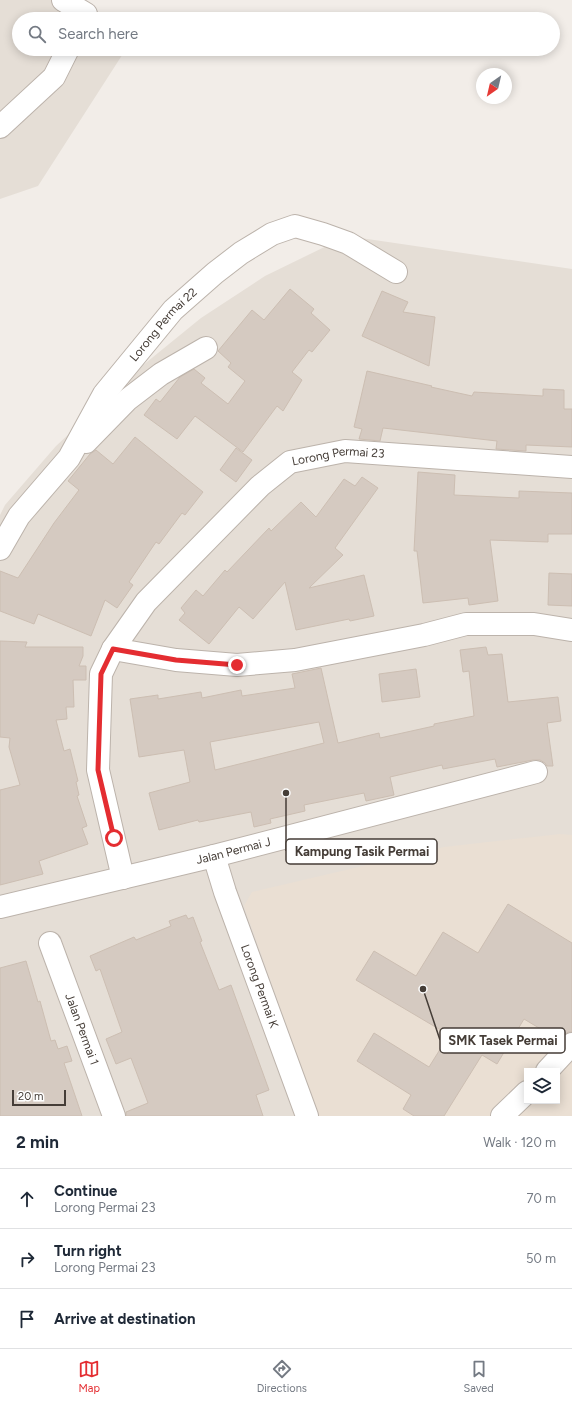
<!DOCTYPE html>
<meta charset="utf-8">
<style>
:root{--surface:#fff;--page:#f2f2f3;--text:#1f2937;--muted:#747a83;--line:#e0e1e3;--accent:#e42d31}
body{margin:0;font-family:Figtree,sans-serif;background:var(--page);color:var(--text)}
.controls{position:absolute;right:12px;bottom:12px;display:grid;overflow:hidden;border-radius:0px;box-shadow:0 2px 10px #0003}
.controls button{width:36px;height:36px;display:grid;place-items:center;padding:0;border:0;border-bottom:1px solid var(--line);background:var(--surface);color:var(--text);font:20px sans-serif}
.compass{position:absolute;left:476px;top:68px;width:36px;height:36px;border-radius:50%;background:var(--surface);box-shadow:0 2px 10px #0003;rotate:214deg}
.scale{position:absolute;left:12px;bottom:10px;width:54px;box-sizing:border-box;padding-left:4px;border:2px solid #453d37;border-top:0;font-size:11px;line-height:14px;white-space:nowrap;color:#453d37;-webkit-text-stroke:3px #fff;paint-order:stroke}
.stop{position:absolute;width:12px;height:12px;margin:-9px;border:3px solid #e42d31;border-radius:50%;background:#fff}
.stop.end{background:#e42d31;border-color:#fff;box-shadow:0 1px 4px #0008}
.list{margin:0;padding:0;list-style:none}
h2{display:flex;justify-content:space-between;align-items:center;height:52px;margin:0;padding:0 16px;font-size:17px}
h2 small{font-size:13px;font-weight:400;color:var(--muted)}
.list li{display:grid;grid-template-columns:26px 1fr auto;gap:12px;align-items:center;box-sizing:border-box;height:60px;padding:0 16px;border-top:1px solid var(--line)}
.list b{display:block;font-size:15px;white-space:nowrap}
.list p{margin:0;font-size:13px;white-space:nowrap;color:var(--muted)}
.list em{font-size:13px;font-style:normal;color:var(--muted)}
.icon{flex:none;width:22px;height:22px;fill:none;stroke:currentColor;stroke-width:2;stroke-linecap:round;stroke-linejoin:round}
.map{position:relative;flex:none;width:572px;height:1116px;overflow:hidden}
.search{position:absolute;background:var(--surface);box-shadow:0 2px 10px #0003;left:12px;right:12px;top:12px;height:44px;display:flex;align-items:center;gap:10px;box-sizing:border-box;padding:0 14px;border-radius:22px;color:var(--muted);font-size:15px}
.sheet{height:232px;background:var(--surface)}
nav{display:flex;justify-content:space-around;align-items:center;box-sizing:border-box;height:56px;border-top:1px solid var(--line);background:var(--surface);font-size:11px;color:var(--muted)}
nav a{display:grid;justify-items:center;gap:2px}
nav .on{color:var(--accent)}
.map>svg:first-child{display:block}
.residential{fill:#e5ded6;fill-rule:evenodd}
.education{fill:#eadfd3;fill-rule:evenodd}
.building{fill:#d5cac1;stroke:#ccbeb2;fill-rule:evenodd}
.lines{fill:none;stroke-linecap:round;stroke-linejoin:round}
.minor-casing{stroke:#bcb3ab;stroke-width:24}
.minor{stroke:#fff;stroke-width:22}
.route{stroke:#e42d31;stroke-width:5}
.labels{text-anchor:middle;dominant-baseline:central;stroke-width:3;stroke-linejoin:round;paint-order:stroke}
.street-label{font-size:12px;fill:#453d37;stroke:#fff}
.leader{fill:none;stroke:#453d37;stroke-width:1.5}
.callout-dot{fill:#453d37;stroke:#fff;stroke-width:1.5}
.callout{fill:#fff;stroke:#453d37;stroke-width:1.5}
.callout-label{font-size:13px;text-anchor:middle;font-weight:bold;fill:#453d37}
</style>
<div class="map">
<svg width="572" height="1116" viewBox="0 0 572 1116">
<rect width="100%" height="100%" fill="#f2ede8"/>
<path class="residential" d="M 0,0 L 75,0 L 105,19 L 19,19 L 19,49 L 126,49 L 38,186 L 0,199 Z
M 347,236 L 572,269 L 572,1116 L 0,1116 L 0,515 L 5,505 L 56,446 L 142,366 L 201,318 L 265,276 ZM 527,1071 L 557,1071 L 557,1101 L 527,1101 Z"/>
<path class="education" d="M 560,834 L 572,835 L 572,1116 L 319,1116 L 244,906 L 252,892 L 444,847 ZM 527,1071 L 557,1071 L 557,1101 L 527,1101 Z"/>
<path class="building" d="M 290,289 L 314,309 L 311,313 L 330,330 L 312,352 L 309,350 L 292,372 L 302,380 L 283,411 L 277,406 L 243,452 L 195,416 L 177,439 L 144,415 L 156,399 L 160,402 L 180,377 L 194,369 L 205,378 L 201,383 L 228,404 L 245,381 L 228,367 L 231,363 L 218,351 L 252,310 L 264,320 Z
M 382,291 L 408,302 L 403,312 L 435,317 L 429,366 L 362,336 Z
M 367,371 L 432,386 L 431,387 L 472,396 L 474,392 L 543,396 L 543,389 L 564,390 L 564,409 L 572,409 L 572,447 L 526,445 L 526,451 L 496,449 L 497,441 L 383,428 L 380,441 L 359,439 L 362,429 L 354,427 Z
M 135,437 L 203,492 L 185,515 L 182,513 L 159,544 L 156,542 L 129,582 L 133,585 L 117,608 L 105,600 L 91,636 L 38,614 L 34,624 L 0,611 L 0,571 L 18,578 L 54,523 L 79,490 L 68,481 L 90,454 L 96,450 L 113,464 Z
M 236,448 L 252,460 L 236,482 L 220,470 Z
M 418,472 L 455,475 L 454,495 L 519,498 L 519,491 L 572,493 L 572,534 L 548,534 L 548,542 L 490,540 L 498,601 L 469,605 L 468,598 L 423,603 L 417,551 L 414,551 Z
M 362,477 L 378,488 L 335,548 L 343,555 L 309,588 L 364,575 L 374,616 L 350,621 L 349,619 L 296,630 L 285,582 L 253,619 L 239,607 L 209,644 L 179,620 L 185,613 L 181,608 L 196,590 L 203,596 L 225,570 L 227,572 L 269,528 L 271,531 L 301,502 L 316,517 L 344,479 L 355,486 Z
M 549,573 L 572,574 L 572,606 L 548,605 Z
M 0,641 L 27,642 L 25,647 L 83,647 L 83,656 L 79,666 L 86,666 L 86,680 L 73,680 L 74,707 L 66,707 L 67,719 L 56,720 L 64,751 L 70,749 L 78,781 L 76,782 L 79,795 L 77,796 L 87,826 L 82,828 L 88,844 L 39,861 L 43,874 L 0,885 L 0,790 L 20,785 L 9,747 L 10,738 L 0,737 Z
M 486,647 L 488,655 L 502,654 L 508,702 L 558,697 L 561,721 L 547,723 L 553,766 L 547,766 L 545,763 L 540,760 L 533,760 L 497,767 L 495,759 L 443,769 L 442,765 L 390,777 L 394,795 L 366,801 L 364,793 L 304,805 L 305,811 L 270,819 L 271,823 L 254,827 L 251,812 L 199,822 L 198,820 L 159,830 L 149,793 L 190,782 L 184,750 L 139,757 L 130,699 L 158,695 L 158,699 L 201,692 L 202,698 L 241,690 L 242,696 L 295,688 L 292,674 L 321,668 L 338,743 L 379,733 L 380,738 L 434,726 L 434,724 L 474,716 L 469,671 L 463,672 L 460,650 ZM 319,722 L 324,743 L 215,770 L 210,742 Z
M 416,669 L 420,697 L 382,702 L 379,674 Z
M 508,904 L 572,943 L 572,1032 L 568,1032 L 559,1040 L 524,1019 L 497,1064 L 482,1055 L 444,1116 L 414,1116 L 403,1109 L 411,1095 L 357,1061 L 374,1033 L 429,1067 L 449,1035 L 356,980 L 374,951 L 416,976 L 443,932 L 478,953 Z
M 186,915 L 188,919 L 193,917 L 202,941 L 200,942 L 219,990 L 231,985 L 269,1090 L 256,1095 L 263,1116 L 126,1116 L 126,1112 L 148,1103 L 131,1058 L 116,1064 L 106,1039 L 122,1032 L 100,969 L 96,971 L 90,956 L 134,937 L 136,940 L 171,926 L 169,921 Z
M 26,961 L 38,1002 L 40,1001 L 51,1041 L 55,1040 L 58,1049 L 67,1046 L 72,1061 L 64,1063 L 82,1116 L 0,1116 L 0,968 Z"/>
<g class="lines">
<g class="minor-casing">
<g id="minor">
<path d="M 63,0 L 86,14"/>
<path d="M 0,127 L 54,77 L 68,49"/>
<path d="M 86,442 L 127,400 L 161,374 L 206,348"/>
<path id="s1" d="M 0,549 L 19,516 L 69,458 L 104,394 L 173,310 L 215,273 L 241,253 L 272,234 L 295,226 L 323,234 L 348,243 L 396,272"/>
<path d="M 113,649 L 176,660 L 237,665 L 295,660 L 424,635 L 466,624 L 534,624 L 571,630"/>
<path id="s2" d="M 214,856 L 225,892 L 307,1116"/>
<path id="s3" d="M 123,878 L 98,770 L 101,674 L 113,649 L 146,602 L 260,486 L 290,462 L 345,451 L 572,467"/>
<path id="s4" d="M 0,907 L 214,856 L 536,772"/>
<path id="s5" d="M 50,943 L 114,1116"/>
<path d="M 547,1071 L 572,1044"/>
<path d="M 502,1116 L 527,1092"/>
</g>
</g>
<use href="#minor" class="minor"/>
</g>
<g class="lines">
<path class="route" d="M 114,838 L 98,770 L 101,674 L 113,649 L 176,660 L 237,665"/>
</g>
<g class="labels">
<g class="street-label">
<text stroke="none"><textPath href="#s1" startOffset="279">Lorong Permai 22</textPath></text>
<text stroke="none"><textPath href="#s3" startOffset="542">Lorong Permai 23</textPath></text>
<text stroke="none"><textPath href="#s4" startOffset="240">Jalan Permai J</textPath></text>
<text stroke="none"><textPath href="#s2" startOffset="138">Lorong Permai K</textPath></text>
<text stroke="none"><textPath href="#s5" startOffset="92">Jalan Permai 1</textPath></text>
</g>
</g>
<path class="leader" d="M286 793L286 851M423 989L440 1040"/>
<g class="callout-dot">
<circle cx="286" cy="793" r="4"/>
<circle cx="423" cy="989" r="4"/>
</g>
<g class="callout">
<rect x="286" y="839" width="151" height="25" rx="4"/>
<rect x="440" y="1028" width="125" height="25" rx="4"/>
</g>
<g class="callout-label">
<text x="362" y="856">Kampung Tasik Permai</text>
<text x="503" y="1045">SMK Tasek Permai</text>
</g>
</svg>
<div class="controls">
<button><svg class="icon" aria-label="layers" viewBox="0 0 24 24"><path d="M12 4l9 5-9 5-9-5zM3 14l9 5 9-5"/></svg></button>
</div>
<svg class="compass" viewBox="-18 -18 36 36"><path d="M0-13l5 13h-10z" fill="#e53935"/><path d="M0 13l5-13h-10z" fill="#747a83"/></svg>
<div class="scale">20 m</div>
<div class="stop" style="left:114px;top:838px"></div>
<div class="stop end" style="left:237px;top:665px"></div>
<div class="search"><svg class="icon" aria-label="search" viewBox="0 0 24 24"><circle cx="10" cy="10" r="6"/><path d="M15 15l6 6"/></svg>Search here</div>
</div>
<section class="sheet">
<h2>2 min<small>Walk · 120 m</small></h2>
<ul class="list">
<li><svg class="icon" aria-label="ahead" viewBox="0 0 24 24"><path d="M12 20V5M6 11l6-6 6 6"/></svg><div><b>Continue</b><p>Lorong Permai 23</p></div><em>70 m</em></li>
<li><svg class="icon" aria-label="right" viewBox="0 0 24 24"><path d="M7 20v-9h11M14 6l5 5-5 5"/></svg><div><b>Turn right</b><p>Lorong Permai 23</p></div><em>50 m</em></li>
<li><svg class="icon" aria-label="arrive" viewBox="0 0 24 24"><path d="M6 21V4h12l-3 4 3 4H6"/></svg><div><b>Arrive at destination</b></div></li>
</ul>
</section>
<nav>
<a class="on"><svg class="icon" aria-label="map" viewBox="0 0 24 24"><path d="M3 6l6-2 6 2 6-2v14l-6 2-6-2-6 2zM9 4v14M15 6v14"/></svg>Map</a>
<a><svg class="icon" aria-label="directions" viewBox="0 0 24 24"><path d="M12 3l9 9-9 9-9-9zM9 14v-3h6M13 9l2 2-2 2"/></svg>Directions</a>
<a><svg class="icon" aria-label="saved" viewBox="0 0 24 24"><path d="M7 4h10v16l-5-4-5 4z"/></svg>Saved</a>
</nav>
